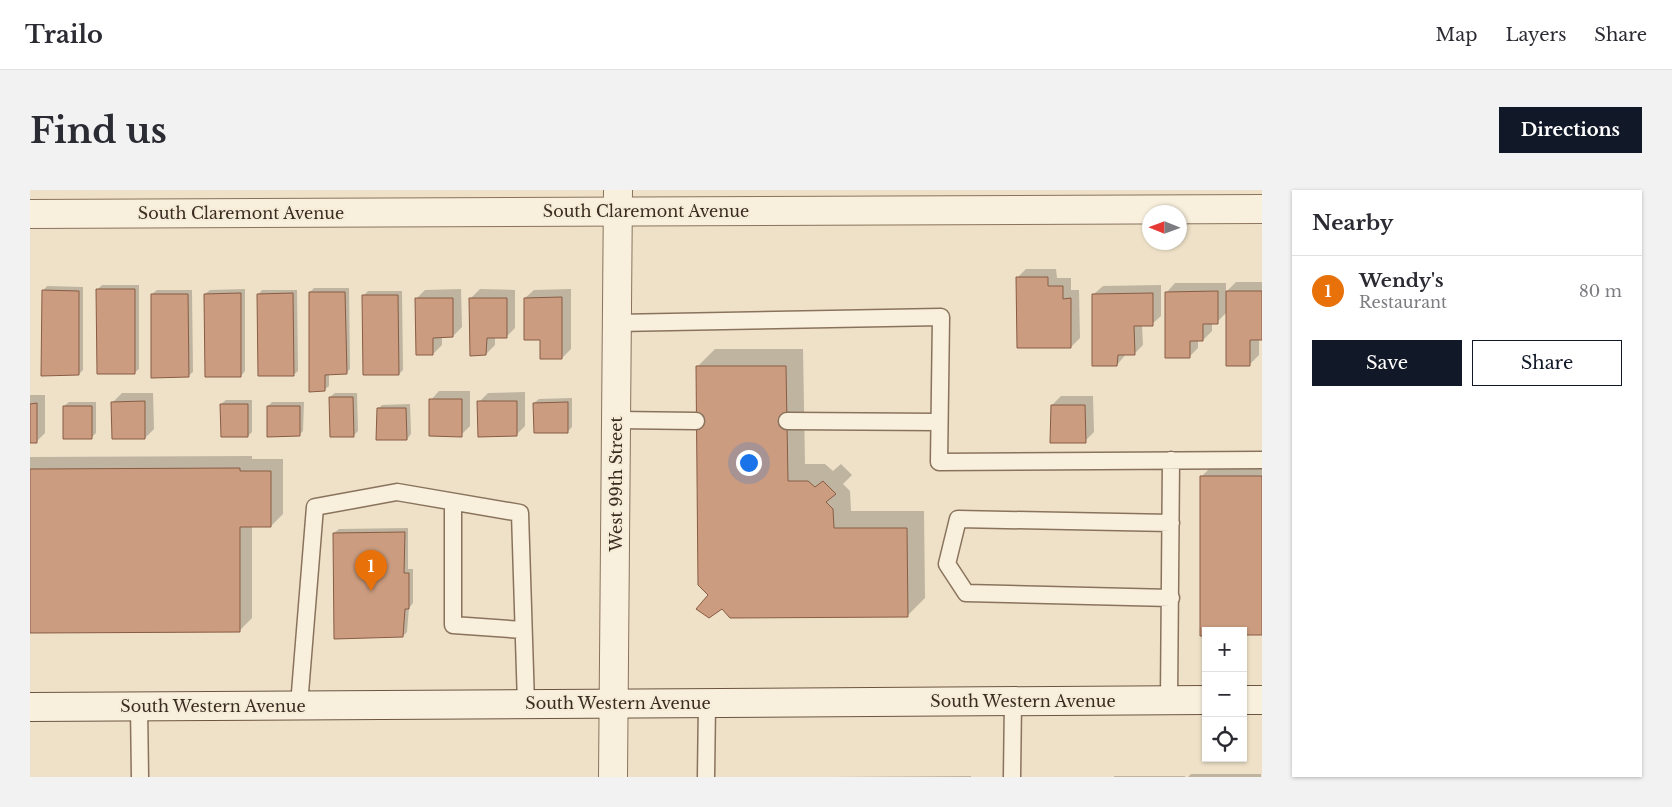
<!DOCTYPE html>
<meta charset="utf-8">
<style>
:root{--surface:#fff;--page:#f2f2f3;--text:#2b2b33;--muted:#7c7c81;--line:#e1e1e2;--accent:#111827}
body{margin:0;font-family:"Libre Baskerville",serif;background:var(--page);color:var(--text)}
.controls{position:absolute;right:15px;bottom:15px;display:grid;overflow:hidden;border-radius:0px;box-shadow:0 1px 4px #0004}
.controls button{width:45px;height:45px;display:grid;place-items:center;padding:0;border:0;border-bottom:1px solid var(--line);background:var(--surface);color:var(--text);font:25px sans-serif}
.compass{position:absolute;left:1112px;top:15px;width:45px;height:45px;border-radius:50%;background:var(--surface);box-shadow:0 1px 4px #0004;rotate:271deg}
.you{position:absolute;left:718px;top:272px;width:18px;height:18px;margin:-12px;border:4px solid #fff;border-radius:50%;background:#1a73e8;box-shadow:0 0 0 8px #1a73e833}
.badge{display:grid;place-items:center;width:32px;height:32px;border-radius:50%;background:var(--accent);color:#fff;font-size:16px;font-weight:700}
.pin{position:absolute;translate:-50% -41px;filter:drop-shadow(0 1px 2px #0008)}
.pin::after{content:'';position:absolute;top:26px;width:18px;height:15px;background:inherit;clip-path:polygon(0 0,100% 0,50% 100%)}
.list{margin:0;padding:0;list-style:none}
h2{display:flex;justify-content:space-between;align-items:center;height:65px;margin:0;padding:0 20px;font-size:21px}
h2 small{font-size:16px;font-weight:400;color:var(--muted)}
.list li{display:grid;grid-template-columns:32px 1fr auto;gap:15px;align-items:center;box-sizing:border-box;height:70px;padding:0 20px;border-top:1px solid var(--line)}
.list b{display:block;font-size:19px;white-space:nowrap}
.list p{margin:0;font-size:16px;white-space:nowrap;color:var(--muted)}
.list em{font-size:16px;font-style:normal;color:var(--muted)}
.actions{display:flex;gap:10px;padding:15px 20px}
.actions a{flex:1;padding:11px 0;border:1px solid var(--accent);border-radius:0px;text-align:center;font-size:18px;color:var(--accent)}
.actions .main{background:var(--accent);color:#fff}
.icon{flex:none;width:28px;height:28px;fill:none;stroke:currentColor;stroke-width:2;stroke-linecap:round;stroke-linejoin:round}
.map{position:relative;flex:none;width:1232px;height:587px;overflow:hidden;border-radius:0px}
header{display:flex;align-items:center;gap:30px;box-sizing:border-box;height:70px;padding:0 25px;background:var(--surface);border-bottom:1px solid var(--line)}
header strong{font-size:24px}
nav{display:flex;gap:28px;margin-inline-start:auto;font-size:18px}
.intro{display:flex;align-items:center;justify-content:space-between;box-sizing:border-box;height:120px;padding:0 30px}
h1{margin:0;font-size:35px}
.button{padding:12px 22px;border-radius:0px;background:var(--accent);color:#fff;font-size:18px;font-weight:700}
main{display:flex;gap:30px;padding:0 30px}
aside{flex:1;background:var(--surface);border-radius:0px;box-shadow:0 1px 4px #0004}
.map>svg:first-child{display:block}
.shadow{fill:#0003}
.building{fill:#cb9c7f;stroke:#895c44}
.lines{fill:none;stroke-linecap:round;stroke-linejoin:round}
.service-casing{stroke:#8a735d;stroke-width:19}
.minor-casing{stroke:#8a735d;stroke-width:30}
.tertiary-casing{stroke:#8a735d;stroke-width:30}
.secondary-casing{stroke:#6c5540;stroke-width:30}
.service{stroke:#f8efdc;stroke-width:16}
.minor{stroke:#f8efdc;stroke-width:28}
.tertiary{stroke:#f8efdc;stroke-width:28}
.secondary{stroke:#f8efdc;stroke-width:28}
.labels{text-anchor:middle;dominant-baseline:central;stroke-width:4;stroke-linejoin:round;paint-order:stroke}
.street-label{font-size:16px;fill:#3b2c21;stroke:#f5ecd8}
</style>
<header>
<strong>Trailo</strong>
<nav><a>Map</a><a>Layers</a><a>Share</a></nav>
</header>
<div class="intro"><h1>Find us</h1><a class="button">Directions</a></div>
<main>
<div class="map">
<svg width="1232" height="587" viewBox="0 0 1232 587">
<rect width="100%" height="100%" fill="#eee1c8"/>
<path class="shadow" d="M 996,79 L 1026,79 L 1027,88 L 1041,88 L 1041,100 L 1049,100 L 1050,148 L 1041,157 L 987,88 Z
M 1206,92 L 1232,92 L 1232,149 L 1229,149 L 1229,165 L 1220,174 L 1197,122 L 1187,132 L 1182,132 L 1182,141 L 1173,150 L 1168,150 L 1168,158 L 1159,167 L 1137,102 L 1145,93 L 1196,93 L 1196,102 Z
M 72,95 L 109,95 L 109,179 L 104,183 L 68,99 Z
M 1131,95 L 1131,126 L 1122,134 L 1112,135 L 1113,155 L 1104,164 L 1096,164 L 1087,175 L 1064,104 L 1073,96 Z
M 17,96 L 53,97 L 53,180 L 49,184 L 13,101 Z
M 284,98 L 319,98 L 320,179 L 316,183 L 299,183 L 299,196 L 294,200 L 280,102 Z
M 215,99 L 215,181 L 211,186 L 175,104 L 180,100 Z
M 431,99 L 432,137 L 423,146 L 412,146 L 412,155 L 403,164 L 386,109 L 395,100 Z
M 450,99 L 485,100 L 485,138 L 476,147 L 465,147 L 465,155 L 456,164 L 441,108 Z
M 541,99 L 541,159 L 532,168 L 512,149 L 495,108 L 504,100 Z
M 127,100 L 162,100 L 163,182 L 158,186 L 122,104 Z
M 232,100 L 267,100 L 268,181 L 263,185 L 228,105 Z
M 338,101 L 372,101 L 373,180 L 369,184 L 333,106 Z
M 685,159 L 773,159 L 775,274 L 795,274 L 803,281 L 811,274 L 822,285 L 813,294 L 820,301 L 821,321 L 894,321 L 895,408 L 877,426 L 680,405 L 668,176 Z
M 409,201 L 440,201 L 440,236 L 431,245 L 401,210 Z
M 495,202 L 495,236 L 486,245 L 449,212 L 458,203 Z
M 92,203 L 123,203 L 124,239 L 115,248 L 83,212 Z
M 305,203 L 327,203 L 328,241 L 323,246 L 300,207 Z
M 0,205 L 15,205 L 15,243 L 6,252 L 0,252 Z
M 1031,206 L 1063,206 L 1064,242 L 1055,251 L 1022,215 Z
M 542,208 L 542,237 L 537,242 L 504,213 L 509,209 Z
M 196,210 L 222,210 L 222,242 L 218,246 L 191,214 Z
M 39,212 L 66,212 L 66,243 L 61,248 L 34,216 Z
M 242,212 L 274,212 L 273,241 L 269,245 L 238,216 Z
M 380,214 L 381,244 L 377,249 L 348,219 L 352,215 Z
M 222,266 L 222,269 L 253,269 L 253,324 L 241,336 L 222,336 L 222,428 L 210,440 L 0,441 L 0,267 Z
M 1181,277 L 1232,278 L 1232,444 L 1213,441 L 1172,286 Z
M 378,338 L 378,379 L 383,379 L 383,413 L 379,418 L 377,442 L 373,446 L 304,343 L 309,339 Z
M 1161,584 L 1231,584 L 1231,587 L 1158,587 Z
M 941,586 L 941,587 L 798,587 Z
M 1084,586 L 1155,586 L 1155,587 L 1084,587 Z"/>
<path class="building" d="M 986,87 L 1018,87 L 1018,96 L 1033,96 L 1033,109 L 1041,108 L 1041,158 L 987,158 Z
M 66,99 L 105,99 L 105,184 L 67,184 Z
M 12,100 L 49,101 L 49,185 L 11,186 Z
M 1188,101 L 1188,134 L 1173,134 L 1173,151 L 1160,151 L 1160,168 L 1135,168 L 1135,102 Z
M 1196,101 L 1232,101 L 1232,150 L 1220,150 L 1220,176 L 1196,176 Z
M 279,102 L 315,102 L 317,184 L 295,185 L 295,201 L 279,202 Z
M 211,103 L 211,187 L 175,187 L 174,104 Z
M 263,103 L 264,186 L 228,186 L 227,104 Z
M 1123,103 L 1123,136 L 1104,136 L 1105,165 L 1088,165 L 1087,176 L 1062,176 L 1062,104 Z
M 121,104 L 158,104 L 159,187 L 121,188 Z
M 332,105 L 368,105 L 369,185 L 333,185 Z
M 532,107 L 532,169 L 510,169 L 510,150 L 494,150 L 494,108 Z
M 385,108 L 423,108 L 423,147 L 403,148 L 403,165 L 386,165 Z
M 439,108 L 477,108 L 477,148 L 457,148 L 456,165 L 440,166 Z
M 666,176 L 756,176 L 758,291 L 778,291 L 785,297 L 793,291 L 806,304 L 796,312 L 803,319 L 804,338 L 877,338 L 878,427 L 700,428 L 692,419 L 679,428 L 666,419 L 678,405 L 668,395 Z
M 299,207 L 323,207 L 324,247 L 300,247 Z
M 399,209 L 432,209 L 432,247 L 399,246 Z
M 115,211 L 115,249 L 82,249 L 81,212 Z
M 447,211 L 487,211 L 487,246 L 448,247 Z
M 538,212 L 538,243 L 504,243 L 503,213 Z
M 7,213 L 7,253 L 0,253 L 0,214 Z
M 190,214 L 218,214 L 218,247 L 191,247 Z
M 1021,215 L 1055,215 L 1056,253 L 1020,253 Z
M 33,216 L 62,216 L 62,249 L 33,249 Z
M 237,216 L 270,216 L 270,246 L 237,247 Z
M 347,218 L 376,218 L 377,250 L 346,250 Z
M 210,278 L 210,281 L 241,281 L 241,337 L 210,337 L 210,442 L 0,443 L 0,279 Z
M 1170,286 L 1232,286 L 1232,445 L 1213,445 L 1213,441 L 1176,441 L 1176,446 L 1170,446 Z
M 375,342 L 374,383 L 379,383 L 379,419 L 375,419 L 373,447 L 304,449 L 303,343 Z"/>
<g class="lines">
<g class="service-casing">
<path id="service" d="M 587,133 L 911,127 L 909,272 L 1232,270
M 587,230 L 666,231
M 757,231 L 909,232
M 423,312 L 423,435 L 493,440
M 1141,333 L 928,329 L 917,374 L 936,403 L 1141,408
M 1139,510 L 1141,270
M 269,515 L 285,317 L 367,302 L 490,323 L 496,514
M 109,516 L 110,587
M 676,587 L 677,513
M 982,587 L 983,511"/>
</g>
<g class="minor-casing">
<path id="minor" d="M 0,24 L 1232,19"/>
</g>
<g class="tertiary-casing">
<path id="tertiary" d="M 583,587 L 588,0"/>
</g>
<g class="secondary-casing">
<path id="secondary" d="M 1213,510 L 1232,510
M 0,517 L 1176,510"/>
</g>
<use href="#service" class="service"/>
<use href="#minor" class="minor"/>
<use href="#tertiary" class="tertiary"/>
<use href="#secondary" class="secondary"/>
</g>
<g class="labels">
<g class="street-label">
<text x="616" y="21">South Claremont Avenue</text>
<text x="211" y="23">South Claremont Avenue</text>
<text transform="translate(586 294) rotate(-90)">West 99th Street</text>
<text x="993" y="511">South Western Avenue</text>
<text x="588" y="513">South Western Avenue</text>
<text x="183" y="516">South Western Avenue</text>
</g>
</g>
</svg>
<div class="controls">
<button>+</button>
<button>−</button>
<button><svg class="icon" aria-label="locate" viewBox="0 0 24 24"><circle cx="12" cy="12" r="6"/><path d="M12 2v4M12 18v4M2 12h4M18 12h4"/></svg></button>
</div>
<svg class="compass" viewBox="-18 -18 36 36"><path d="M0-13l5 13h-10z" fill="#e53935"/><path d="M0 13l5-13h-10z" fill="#7c7c81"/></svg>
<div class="you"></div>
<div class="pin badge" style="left:341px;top:401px;background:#e8710a">1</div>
</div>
<aside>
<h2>Nearby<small></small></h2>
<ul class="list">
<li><span class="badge" style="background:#e8710a">1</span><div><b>Wendy's</b><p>Restaurant</p></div><em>80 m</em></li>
</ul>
<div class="actions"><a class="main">Save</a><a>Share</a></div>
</aside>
</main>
